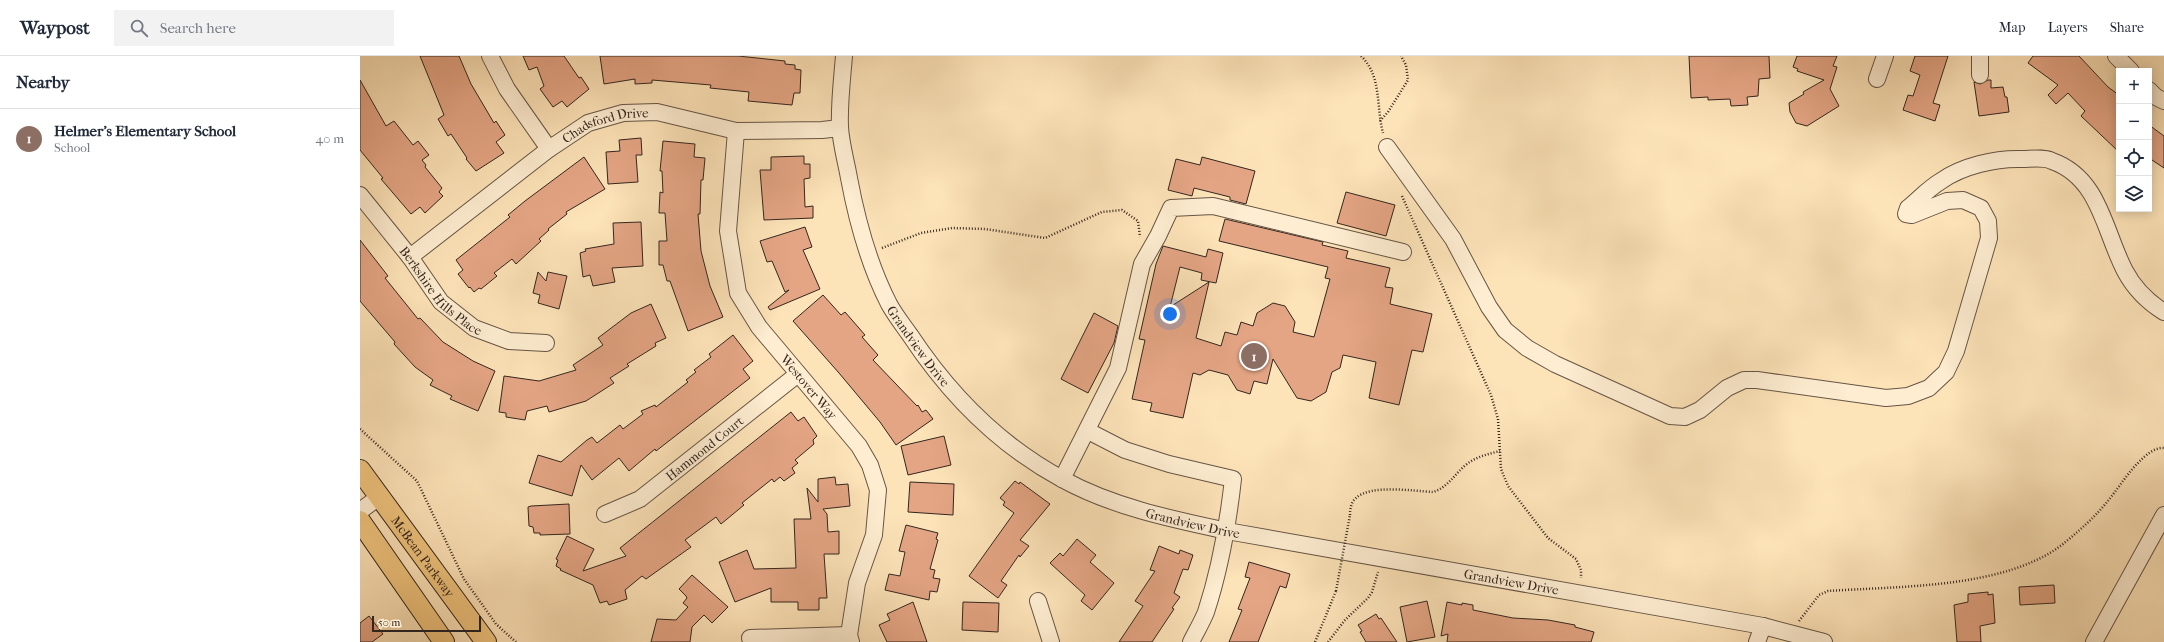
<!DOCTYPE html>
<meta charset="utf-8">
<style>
:root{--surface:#fff;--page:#f2f2f3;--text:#1f2937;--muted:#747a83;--line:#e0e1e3;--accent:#2563eb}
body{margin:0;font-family:"IM FELL French Canon",serif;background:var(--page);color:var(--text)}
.controls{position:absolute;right:12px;top:12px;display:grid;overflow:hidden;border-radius:0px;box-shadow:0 2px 10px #0003}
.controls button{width:36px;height:36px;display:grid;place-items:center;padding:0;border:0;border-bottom:1px solid var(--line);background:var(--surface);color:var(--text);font:20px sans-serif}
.scale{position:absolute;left:12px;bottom:10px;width:109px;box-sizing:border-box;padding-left:4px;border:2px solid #33261f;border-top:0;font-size:11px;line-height:14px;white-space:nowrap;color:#33261f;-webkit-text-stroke:3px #feedd1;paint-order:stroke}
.you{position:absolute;left:810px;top:258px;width:14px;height:14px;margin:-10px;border:3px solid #fff;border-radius:50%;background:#1a73e8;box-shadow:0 0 0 6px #1a73e833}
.badge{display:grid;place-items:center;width:26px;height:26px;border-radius:50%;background:var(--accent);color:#fff;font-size:13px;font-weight:700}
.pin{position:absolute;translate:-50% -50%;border:2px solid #fff;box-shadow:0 1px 4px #0006}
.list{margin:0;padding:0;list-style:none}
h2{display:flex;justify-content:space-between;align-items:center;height:52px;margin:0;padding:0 16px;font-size:17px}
h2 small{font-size:13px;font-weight:400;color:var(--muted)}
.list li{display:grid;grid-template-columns:26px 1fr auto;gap:12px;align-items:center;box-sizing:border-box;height:60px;padding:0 16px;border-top:1px solid var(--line)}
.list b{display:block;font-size:15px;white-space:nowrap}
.list p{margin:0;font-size:13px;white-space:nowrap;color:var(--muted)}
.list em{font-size:13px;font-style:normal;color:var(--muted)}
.icon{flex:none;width:22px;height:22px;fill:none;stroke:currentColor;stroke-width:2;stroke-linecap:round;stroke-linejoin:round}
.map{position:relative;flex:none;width:1804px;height:586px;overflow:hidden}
header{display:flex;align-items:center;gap:24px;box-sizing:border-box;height:56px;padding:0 20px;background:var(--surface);border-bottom:1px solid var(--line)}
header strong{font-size:19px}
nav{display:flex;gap:22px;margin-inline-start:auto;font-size:14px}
.search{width:280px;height:36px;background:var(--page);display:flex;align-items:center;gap:10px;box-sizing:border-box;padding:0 14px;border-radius:0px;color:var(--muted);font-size:15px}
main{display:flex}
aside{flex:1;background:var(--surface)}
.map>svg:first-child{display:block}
.building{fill:#e4a584;stroke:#33261f}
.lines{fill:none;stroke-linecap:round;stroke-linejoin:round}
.minor-casing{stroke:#665545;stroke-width:18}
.major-casing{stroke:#33261f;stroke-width:22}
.path{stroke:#33261f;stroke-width:2.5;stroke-dasharray:1 2;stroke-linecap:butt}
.minor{stroke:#feedd1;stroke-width:16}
.major{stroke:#eec27c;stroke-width:20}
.path-bridge{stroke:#33261f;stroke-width:2.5;stroke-dasharray:1 2;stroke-linecap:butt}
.labels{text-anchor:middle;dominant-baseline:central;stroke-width:3.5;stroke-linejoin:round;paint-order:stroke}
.street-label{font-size:13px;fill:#33261f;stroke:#feedd1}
</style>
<header>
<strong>Waypost</strong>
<div class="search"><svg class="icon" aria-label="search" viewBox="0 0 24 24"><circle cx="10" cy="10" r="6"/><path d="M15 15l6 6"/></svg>Search here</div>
<nav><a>Map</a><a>Layers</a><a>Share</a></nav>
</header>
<main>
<aside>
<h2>Nearby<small></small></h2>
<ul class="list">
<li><span class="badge" style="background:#8d6e63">1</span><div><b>Helmer's Elementary School</b><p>School</p></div><em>40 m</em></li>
</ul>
</aside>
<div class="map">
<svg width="1804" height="586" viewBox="0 0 1804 586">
<rect width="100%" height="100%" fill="#fde3b8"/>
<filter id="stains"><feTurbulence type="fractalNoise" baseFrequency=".005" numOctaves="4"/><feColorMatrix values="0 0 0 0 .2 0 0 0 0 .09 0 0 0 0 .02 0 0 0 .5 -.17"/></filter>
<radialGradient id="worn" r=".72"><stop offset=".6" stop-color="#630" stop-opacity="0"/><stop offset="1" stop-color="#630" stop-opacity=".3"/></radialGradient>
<path class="building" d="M 60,0 L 99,0 L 111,28 L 134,67 L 136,65 L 145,79 L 136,86 L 144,97 L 116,115 L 106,103 L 107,102 L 91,78 L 88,80 L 78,63 L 84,59 Z
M 163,0 L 204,0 L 219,22 L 221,21 L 229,33 L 207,51 L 202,45 L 193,51 L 180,33 L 184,30 L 177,11 L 169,14 Z
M 240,0 L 378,0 L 425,5 L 425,8 L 435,9 L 435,13 L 441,14 L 440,37 L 434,37 L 432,49 L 388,45 L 389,36 L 350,32 L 351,29 L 292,24 L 292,27 L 275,28 L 275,23 L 244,28 Z
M 1329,0 L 1409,0 L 1410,22 L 1399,23 L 1398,40 L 1387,41 L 1388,49 L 1371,50 L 1370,43 L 1348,44 L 1348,41 L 1331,42 Z
M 1437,0 L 1477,0 L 1473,10 L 1477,11 L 1470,33 L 1479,50 L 1447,70 L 1436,67 L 1430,56 L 1429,47 L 1444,38 L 1443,36 L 1464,24 L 1437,15 L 1438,13 L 1433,11 Z
M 1555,0 L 1588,0 L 1573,47 L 1580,49 L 1575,65 L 1543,54 L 1548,39 L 1553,40 L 1560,19 L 1550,15 Z
M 1673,0 L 1719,0 L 1748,31 L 1759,39 L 1759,96 L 1721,60 L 1725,55 L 1708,37 L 1696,48 L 1688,39 L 1698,29 L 1668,7 Z
M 0,24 L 26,70 L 34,65 L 53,89 L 58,85 L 69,99 L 62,104 L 66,109 L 65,111 L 82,132 L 79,136 L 83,140 L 65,157 L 60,151 L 51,158 L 21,123 L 23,122 L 0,94 Z
M 1628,24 L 1631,24 L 1631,32 L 1643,31 L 1645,41 L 1647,41 L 1649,56 L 1619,60 L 1614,26 L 1620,28 Z
M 1789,69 L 1804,80 L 1804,112 L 1789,102 Z
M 281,82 L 282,99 L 276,99 L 278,126 L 248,128 L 246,96 L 260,95 L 259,84 Z
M 303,85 L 335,88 L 334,101 L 345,102 L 343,124 L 341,124 L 340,158 L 338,158 L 341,195 L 350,230 L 363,261 L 328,275 L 310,225 L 307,225 L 303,209 L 299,209 L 299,185 L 307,185 L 305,157 L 299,157 L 300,136 L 303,137 L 302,115 L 300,115 Z
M 444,100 L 444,108 L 450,108 L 450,122 L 444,123 L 445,151 L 453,150 L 453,162 L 404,164 L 400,114 L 411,114 L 411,101 Z
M 224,101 L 245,133 L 206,156 L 207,158 L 188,173 L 189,174 L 179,183 L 181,185 L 156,208 L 152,203 L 134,217 L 137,220 L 121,233 L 119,232 L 114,236 L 110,231 L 109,232 L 98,218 L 103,214 L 96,204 L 150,161 L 148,159 L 165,145 Z
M 842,101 L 895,115 L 886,148 L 870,144 L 870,141 L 834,132 L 832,140 L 808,134 L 816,103 L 840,109 Z
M 986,136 L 1035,149 L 1026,180 L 977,167 Z
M 865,163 L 963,186 L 962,189 L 988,195 L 986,202 L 1030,212 L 1025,231 L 1033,232 L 1030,248 L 1072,258 L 1063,296 L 1052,294 L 1039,349 L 1009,342 L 1016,306 L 983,299 L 980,312 L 972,316 L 966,336 L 951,345 L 937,342 L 913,303 L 907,328 L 894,325 L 890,338 L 877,334 L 868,319 L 849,314 L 840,319 L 833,317 L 823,362 L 790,355 L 792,347 L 772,343 L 785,284 L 779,283 L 796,208 L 803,190 L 846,201 L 848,193 L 863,197 L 856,227 L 841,224 L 842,217 L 820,211 L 810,251 L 849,226 L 836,282 L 861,290 L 865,276 L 877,279 L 881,266 L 893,270 L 897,257 L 913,247 L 925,250 L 935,266 L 933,276 L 954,281 L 970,223 L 965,222 L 968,211 L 859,185 Z
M 281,166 L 283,210 L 252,212 L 255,226 L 233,230 L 230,219 L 223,221 L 220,197 L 226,195 L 225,193 L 254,188 L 253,167 Z
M 445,171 L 452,191 L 443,194 L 460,233 L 410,254 L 408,251 L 429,234 L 425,236 L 412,205 L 407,206 L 400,185 Z
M 0,184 L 28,220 L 25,222 L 58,263 L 60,262 L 83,286 L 113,305 L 135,315 L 118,355 L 90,343 L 92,340 L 70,329 L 73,324 L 55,311 L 34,288 L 35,286 L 0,245 Z
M 178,216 L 186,225 L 188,216 L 207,220 L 199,253 L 178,247 L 180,239 L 173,237 Z
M 463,239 L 481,259 L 485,256 L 505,279 L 502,281 L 518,299 L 513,304 L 557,350 L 558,349 L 562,356 L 566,354 L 573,363 L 536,389 L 520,366 L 479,317 L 433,265 Z
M 291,248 L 306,282 L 295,287 L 296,290 L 267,308 L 269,310 L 250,322 L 254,327 L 226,345 L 189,356 L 187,350 L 167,355 L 165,364 L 146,361 L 146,357 L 139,356 L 144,320 L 179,325 L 216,314 L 213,309 L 243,289 L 238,282 L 271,257 Z
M 734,257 L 758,270 L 754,287 L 728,337 L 701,323 Z
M 373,279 L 393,305 L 383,313 L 390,322 L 296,395 L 295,393 L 269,415 L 259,402 L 232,424 L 221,409 L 212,440 L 169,427 L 178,399 L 201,406 L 227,384 L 232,381 L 237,387 L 260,369 L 263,373 L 283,358 L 281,355 L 295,349 L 296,351 L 328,326 L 326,324 L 336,316 L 334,314 L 351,301 L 349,298 Z
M 431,356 L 438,365 L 444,361 L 457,380 L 453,384 L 454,388 L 435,404 L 438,407 L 432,412 L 435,417 L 424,425 L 420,421 L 414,426 L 412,423 L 382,447 L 384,449 L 361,468 L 356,461 L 325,484 L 331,491 L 286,523 L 282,520 L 265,534 L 267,543 L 249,549 L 247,545 L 240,547 L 233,529 L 200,514 L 201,513 L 196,510 L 198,504 L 196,503 L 207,480 L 234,493 L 223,515 L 266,500 L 260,492 Z
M 584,380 L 591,409 L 548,419 L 541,390 Z
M 475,421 L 476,429 L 488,428 L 490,450 L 463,453 L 467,458 L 468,476 L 479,475 L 479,498 L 464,498 L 467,542 L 459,542 L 459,554 L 438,554 L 438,546 L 411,546 L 411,532 L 375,546 L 359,506 L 387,494 L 394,513 L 436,512 L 434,463 L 451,463 L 447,432 L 458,446 L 458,423 Z
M 655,425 L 659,428 L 660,426 L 690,448 L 660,484 L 669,490 L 660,501 L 659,499 L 641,525 L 647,529 L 638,542 L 609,520 L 654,457 L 643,449 L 645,446 L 640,442 Z
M 550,426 L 594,428 L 593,459 L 548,456 Z
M 209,448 L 210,478 L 180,479 L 180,477 L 174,477 L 173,471 L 169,470 L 168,451 L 171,450 Z
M 546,469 L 578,477 L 576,483 L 578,484 L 570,513 L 575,514 L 573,522 L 580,523 L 577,536 L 570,535 L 569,544 L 525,534 L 529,518 L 540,520 L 545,496 L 539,495 Z
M 717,483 L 736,499 L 730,506 L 754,527 L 732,554 L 721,545 L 725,539 L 690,507 L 700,497 L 703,500 Z
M 799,490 L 819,498 L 820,494 L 833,499 L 828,514 L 823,513 L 814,537 L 820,541 L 812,552 L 814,553 L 792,586 L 759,586 L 783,550 L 775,545 L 795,515 L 790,514 Z
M 889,506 L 930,518 L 926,532 L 920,530 L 898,586 L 869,586 L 882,554 L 878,553 L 890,522 L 885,521 Z
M 332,519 L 368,551 L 352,567 L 344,559 L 332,571 L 330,586 L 291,586 L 297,563 L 316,564 L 328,551 L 323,547 L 327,542 L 326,540 L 319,533 Z
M 1694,529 L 1695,547 L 1660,549 L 1659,531 Z
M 1628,536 L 1628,539 L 1633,538 L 1635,567 L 1620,570 L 1621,586 L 1597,586 L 1594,549 L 1608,546 L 1608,538 Z
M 1067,545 L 1075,581 L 1047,586 L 1040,551 Z
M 553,546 L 567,586 L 527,586 L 519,569 L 530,564 L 527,558 Z
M 603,546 L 639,547 L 638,576 L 602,574 Z
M 1087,546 L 1102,549 L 1102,547 L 1113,549 L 1113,554 L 1153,562 L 1188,564 L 1215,569 L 1215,571 L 1234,576 L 1231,586 L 1087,586 L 1088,578 L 1081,580 Z
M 1016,558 L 1019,563 L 1021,562 L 1037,586 L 1006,586 L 1000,576 L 1002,575 L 998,569 Z
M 9,560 L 23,578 L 12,586 L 0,586 L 0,567 Z"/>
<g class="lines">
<g class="minor-casing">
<g id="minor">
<path d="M 130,0 L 147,33 L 189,93"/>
<path id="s1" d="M 484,0 C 482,24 479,48 480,71 C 481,88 486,105 489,122 C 497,165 509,209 529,248 C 535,259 543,269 550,279 C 589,338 639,389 702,423 C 753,451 811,463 867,475 L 1403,570 L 1464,586"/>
<path d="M 1756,0 L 1771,15"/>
<path d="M 1620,19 L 1620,0"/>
<path d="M 1517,23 L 1525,0"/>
<path d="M 1789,34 L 1796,41 L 1804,45"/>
<path id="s2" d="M 376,75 L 368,175 L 378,237 L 399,271 L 499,390 L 510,409 L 518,434 L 514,479 L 497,527 L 489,579 L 491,586"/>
<path d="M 1027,91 L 1093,183 L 1129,251 L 1145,274 L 1167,292 L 1195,308 L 1310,360 L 1325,361 L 1340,354 L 1367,332 L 1384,324 L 1397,324 L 1526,342 L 1548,340 L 1569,332 L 1586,316 L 1596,295 L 1629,182 L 1628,165 L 1621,152 L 1603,144 L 1587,145 L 1552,159 L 1546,158 L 1548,152 C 1559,143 1569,132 1581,125 C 1602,110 1636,102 1662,103 C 1671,103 1684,101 1692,105 C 1740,122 1744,175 1765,215 C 1774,232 1788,246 1804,256"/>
<path id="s3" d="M 0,139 L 50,201 L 81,246 L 114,272 L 149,285 L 186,287"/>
<path id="s4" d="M 50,201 L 189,93 L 228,67 L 263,57 L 297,56 L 376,75 L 462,74 L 480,72"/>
<path d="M 728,375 L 765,394 L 809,408 L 873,423 C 868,468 860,513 846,556 C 842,566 836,576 831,586"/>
<path d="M 702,423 L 758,312 L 782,208 L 798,180 L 811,152 L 853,150 L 1043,196"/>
<path d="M 0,455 L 19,441"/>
<path id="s5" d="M 245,458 L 280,443 L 438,318"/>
<path d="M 678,545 L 691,586"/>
<path d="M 390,582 L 489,579"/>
<path d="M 1397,586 L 1403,570"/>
<path d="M 1734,586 L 1804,459"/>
</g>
</g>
<g class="major-casing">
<g id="major">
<path id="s6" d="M 0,414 L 126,586"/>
<path d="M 0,465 L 84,586"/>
</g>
</g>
<path class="path" d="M 1001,0 C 1022,20 1016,51 1023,77
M 1020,65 L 1028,56 L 1048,24 L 1046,9 L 1041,0
M 1042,140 L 1131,339 L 1138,363 L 1141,413 L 1148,430 L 1188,482 L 1216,503 L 1221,514 L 1221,522
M 522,192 L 561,177 L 592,172 L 625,173 L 685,182 L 742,156 L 762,154 L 778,165 L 780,181
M 0,373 L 57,425 L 104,523 L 136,568 L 156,586
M 990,459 C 990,453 991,446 996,442 C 1011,428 1053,435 1073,436 C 1089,431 1094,418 1107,408 C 1116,401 1128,398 1140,395
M 1439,565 L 1459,539 L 1468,535 C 1539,530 1645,533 1703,488 C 1719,475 1734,462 1747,446 C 1758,433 1768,416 1781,404 C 1787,398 1796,391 1804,392
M 955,586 L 976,535
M 968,586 L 985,564 L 1008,542 L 1012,536 L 1018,516"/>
<use href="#minor" class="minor"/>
<use href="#major" class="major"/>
<path class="path-bridge" d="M 976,535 L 990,459"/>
</g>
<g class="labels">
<g class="street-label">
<text stroke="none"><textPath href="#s4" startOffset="239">Chadsford Drive</textPath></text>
<text stroke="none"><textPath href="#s3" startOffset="126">Berkshire Hills Place</textPath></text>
<text stroke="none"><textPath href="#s1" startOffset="307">Grandview Drive</textPath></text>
<text stroke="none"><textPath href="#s2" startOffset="281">Westover Way</textPath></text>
<text stroke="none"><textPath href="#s5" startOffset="120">Hammond Court</textPath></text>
<text stroke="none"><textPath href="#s1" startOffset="643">Grandview Drive</textPath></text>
<text stroke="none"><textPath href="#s6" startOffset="107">McBean Parkway</textPath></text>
<text stroke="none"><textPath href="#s1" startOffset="967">Grandview Drive</textPath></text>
</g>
</g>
<rect width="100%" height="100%" filter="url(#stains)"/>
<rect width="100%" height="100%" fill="url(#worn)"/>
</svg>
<div class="controls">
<button>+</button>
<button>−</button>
<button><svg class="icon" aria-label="locate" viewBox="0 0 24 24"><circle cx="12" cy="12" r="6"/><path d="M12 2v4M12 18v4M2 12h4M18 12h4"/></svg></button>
<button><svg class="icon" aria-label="layers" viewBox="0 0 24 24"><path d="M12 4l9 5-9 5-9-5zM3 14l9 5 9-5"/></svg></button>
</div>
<div class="scale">50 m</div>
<div class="you"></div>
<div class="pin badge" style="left:894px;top:300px;background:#8d6e63">1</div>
</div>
</main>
